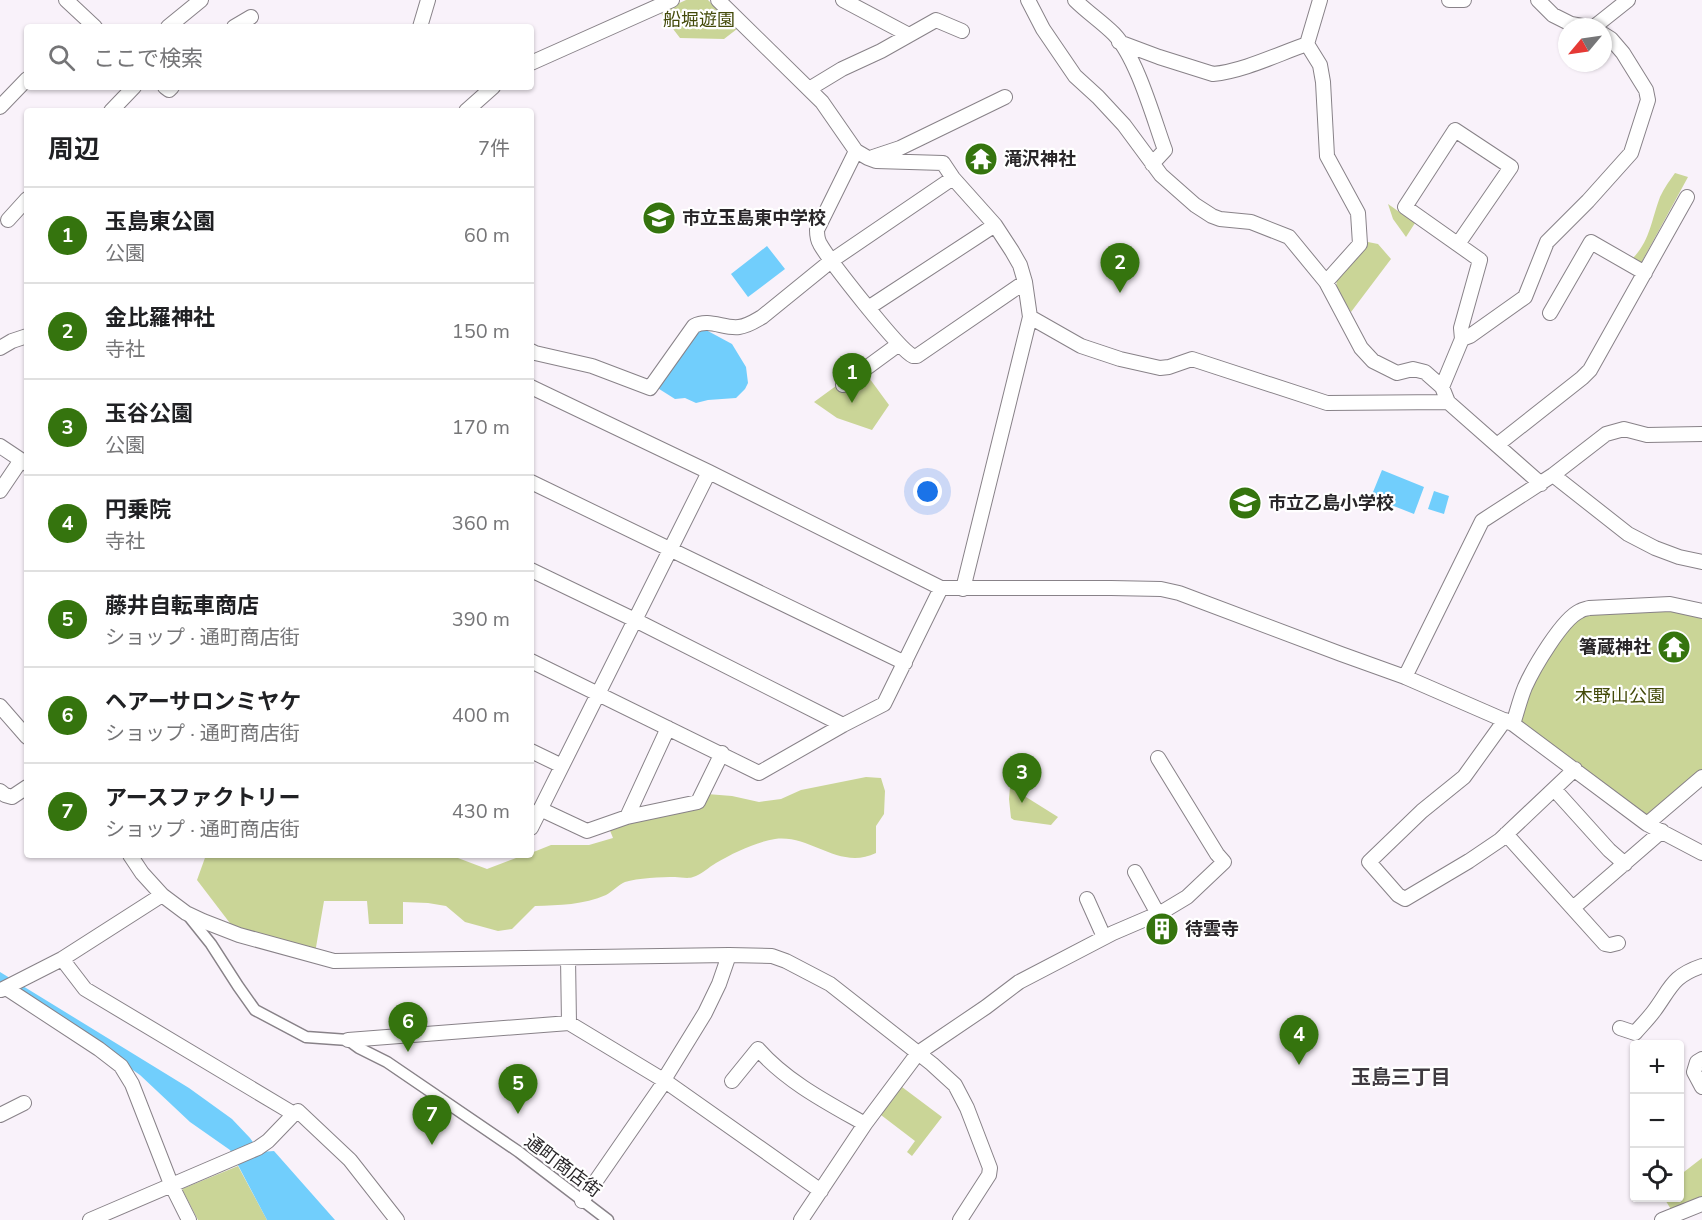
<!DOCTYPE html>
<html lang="ja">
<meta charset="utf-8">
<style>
:root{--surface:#fff;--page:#f2f2f2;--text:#202124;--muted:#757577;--line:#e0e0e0;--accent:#35740e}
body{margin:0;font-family:"Nunito Sans","Noto Sans JP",sans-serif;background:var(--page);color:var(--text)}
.controls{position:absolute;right:18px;bottom:18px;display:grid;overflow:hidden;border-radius:6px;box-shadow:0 2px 4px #0004}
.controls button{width:54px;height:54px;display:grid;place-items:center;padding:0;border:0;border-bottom:2px solid var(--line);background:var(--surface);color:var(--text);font:30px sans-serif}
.compass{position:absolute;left:1558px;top:18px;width:54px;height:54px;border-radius:50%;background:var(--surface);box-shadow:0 2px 4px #0004;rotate:241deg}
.you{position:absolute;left:928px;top:492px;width:21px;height:21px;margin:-15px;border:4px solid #fff;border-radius:50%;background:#1a73e8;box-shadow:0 0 0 9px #1a73e833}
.badge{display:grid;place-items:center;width:39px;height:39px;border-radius:50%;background:var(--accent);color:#fff;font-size:20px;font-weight:700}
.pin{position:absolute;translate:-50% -50px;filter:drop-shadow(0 2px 3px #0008)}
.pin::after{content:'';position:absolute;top:32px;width:21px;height:18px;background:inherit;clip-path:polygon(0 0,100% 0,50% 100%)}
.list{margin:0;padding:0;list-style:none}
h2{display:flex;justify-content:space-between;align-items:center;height:78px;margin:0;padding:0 24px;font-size:26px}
h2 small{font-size:20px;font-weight:400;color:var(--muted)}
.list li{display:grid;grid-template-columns:39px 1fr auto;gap:18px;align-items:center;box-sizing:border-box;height:96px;padding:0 24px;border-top:2px solid var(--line)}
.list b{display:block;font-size:22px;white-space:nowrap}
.list p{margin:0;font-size:20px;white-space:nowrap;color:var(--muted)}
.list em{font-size:20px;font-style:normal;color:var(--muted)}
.icon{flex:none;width:33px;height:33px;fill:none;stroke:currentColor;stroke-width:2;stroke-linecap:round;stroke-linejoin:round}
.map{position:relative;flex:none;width:1702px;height:1220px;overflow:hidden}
.search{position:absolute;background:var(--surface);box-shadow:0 2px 4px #0004;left:24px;top:24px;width:510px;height:66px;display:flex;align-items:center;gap:15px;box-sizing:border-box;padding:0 21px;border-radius:6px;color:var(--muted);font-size:22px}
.panel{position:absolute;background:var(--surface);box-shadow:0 2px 4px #0004;left:24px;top:108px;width:510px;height:750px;border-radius:6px}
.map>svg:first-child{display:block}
.green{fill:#cad597}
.water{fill:#71cefc}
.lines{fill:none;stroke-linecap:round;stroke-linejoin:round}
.pedestrian-casing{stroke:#888288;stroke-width:13}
.minor-casing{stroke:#888288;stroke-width:16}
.pedestrian{stroke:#fff;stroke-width:10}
.minor{stroke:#fff;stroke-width:14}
.labels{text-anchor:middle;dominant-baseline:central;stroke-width:4.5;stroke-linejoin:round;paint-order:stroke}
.park-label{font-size:18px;fill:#434a09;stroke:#fff}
.poi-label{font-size:18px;font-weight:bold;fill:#292629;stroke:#fff;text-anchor:start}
.street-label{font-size:18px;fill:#292629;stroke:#fff}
.neighbourhood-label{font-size:20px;font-weight:bold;fill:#3f3a40;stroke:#fff}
</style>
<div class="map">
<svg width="1702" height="1220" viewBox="0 0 1702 1220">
<rect width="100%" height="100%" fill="#f9f2fa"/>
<path class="green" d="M 686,0 L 708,0 L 737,29 L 724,39 L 680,38 L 660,12 Z
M 1675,173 L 1688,177 L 1640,265 L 1631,260 C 1650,242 1651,221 1660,197 C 1664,188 1670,180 1675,173 Z
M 1388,204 L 1415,223 L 1406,237 L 1393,219 Z
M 1368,242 L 1378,244 L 1391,259 L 1351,312 L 1337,290 L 1336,277 L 1363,245 Z
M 867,375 L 889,405 L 872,430 L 837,418 L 814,402 L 840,383 Z
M 1669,607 L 1702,613 L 1702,771 L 1647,818 L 1519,722 L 1534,680 L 1572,620 L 1589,614 Z
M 866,777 L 881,778 L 885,791 L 884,814 L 876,826 L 876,853 C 839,871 811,834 775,839 C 756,842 733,853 716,863 C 709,867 701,875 693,877 C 688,879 680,877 675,877 C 662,877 637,878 625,882 C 618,885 613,891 606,895 C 584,905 559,905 535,906 L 512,929 L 498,931 L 465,922 L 446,906 L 428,903 L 403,902 L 403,924 L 369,924 L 367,901 L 324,901 L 315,953 L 239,935 L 197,880 L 206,855 L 450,855 L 487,869 L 524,855 L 531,855 L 531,853 L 551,845 L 589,845 L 613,838 L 609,828 L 707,794 L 732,796 L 759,802 L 781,799 L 801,790 Z
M 1010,787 L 1058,817 L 1051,825 L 1014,820 L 1011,818 L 1009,799 Z
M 902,1087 L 942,1117 L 912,1156 L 907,1152 L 915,1141 L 881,1115 Z
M 1702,1158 L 1702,1199 L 1672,1211 L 1664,1198 L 1680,1198 L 1680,1175 Z
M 238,1166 L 267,1220 L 198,1220 L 182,1189 Z"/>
<path class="water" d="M 767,246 L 785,269 L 748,297 L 731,274 Z
M 703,325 L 706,330 L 732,344 L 746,367 L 748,383 L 745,389 L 736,398 L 708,400 L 696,403 L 685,398 L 675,399 L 656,387 Z
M 1382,470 L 1424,487 L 1414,514 L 1371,497 Z
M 1434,491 L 1449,496 L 1444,514 L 1428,509 Z
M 0,972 L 189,1088 L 232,1119 L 250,1138 L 260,1152 L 274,1151 L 335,1220 L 267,1220 L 230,1150 L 190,1122 L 140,1075 L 82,1034 L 0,982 Z"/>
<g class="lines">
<g class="pedestrian-casing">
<path id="pedestrian" d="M 187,914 L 211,944 L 238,986 L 255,1010 L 306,1037 L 348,1040 L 359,1048 L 387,1062 L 519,1152 L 608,1220"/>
</g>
<g class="minor-casing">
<path id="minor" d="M 66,0 L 95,27
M 718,0 L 822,102 L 856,151 L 868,158 L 876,161 L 943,163 L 953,178 L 995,225 L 1012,251 L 1020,265 L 1025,282 L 1030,317 L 963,589
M 843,0 L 909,35
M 1028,0 L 1043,29 L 1075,76 L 1098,97 L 1124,125 L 1161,175 L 1195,205 L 1212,216 L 1220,219 L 1251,222 L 1289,237 L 1326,282 L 1361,348 L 1373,361 L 1397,373 L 1413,369 L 1425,372 L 1442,387 L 1448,402 L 1541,484
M 1075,0 C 1087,12 1102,22 1114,34 C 1137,58 1153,117 1165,150 L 1152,164
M 1320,0 L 1307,44 L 1320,65 L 1323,82 L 1327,156 L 1358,213 L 1360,244 L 1326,282
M 1449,0 L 1464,0
M 1538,0 L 1553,15 L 1571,24 L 1588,27
M 168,27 L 201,0
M 234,27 L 251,17
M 420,27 L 428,0
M 1594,27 L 1628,0
M 1119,42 L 1159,57 L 1213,74 C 1244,71 1278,54 1307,44
M 531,63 L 672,0
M 165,87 L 169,90 L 172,87
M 809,89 L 842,69 L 881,51 L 936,20 L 962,31
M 0,107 L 27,79
M 111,111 L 134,87
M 466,111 L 493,87
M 856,151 L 817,230 C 817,235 817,239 820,244 C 829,260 899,350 913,356 C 914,356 916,356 917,356 L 1025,282
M 873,157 L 900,148 L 1005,97
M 8,220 L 27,199
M 1458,244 L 1511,167 L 1455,130 L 1405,207 L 1480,260 L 1461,328 L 1462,339
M 868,308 L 995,225
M 1550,313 L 1591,242 L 1645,273
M 1030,317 L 1081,346 L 1120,359 L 1160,368 L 1169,367 L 1192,359 L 1327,403 L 1448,402
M 0,348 L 12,341 L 27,336
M 531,351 L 535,353 L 592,366 L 650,388 L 694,326 C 709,318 724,329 739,327 C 748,326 755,321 762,317 L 831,261 L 953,178
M 843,385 L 899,344
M 531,387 L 709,472 L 941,588 L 1111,588 L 1161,589 L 1179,593 L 1341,654 L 1405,677 L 1513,724 L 1647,824 L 1702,853
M 1442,387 L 1462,339 L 1470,336 L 1525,297 L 1547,242 L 1588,201 L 1631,153 L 1648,100 L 1646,90 L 1623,53 L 1611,39 L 1603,34
M 1497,445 L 1582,378 L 1590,370 L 1687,197
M 0,446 L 27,464
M 1553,475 L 1628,534 L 1655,548 L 1679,557 L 1702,562
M 531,482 L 905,663
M 0,491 L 21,460
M 531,570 L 635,620 L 843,725
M 531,661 L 759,773 L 843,725 L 884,704 L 941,588
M 1405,677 L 1482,521 L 1553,475 L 1606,434 L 1624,429 L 1647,435 L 1702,434
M 0,706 L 27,737
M 1505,720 L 1464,777 L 1422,811 L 1369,862 L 1398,895 L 1405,899 L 1469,861 L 1500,840 L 1575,769
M 1513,724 C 1517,712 1520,699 1525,687 C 1533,669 1562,619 1580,611 C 1583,609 1586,609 1589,608 L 1670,604 L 1702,611
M 531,751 L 562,766
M 1554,789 L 1609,850 L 1625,864
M 0,791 L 5,795 L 12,797 L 27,787
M 540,809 L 587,831 L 627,817 L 698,802 L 722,753
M 627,817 L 668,728
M 1647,824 L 1702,777
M 531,828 L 709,472
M 1506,834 L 1605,944 L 1610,945 L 1618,943
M 130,855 L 142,873 L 162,895 L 186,913 L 203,921 L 239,935 L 334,961 L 729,955 L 772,956 L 786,961 L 830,984 L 932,1064 L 955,1085 L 967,1108 L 990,1168 L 989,1175 L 960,1220
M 1135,872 L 1158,914
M 1087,899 L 1104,937
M 1573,908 L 1662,831
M 568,958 L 569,1023
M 62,959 L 85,989 L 294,1114 L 268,1141 L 258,1148 L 90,1220
M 6,988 L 99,1049 L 121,1066 L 132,1084 L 171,1184 L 189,1220
M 1,990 L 62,959 L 162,895
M 1620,1028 L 1635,1033 C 1641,1026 1648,1019 1654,1011 C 1671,988 1672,976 1702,966
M 348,1040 L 569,1023 L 665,1081 L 821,1191
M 1702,1059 L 1697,1062 L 1694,1072 L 1702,1087
M 732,1081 L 758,1049 C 787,1082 828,1103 865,1124
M 298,1111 L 350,1160 L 397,1220
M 0,1115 L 24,1103
M 582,1201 L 665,1081 L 665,1078 L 705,1013 L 719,984 L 729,955
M 801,1220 L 865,1124 L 918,1053 L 986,1007 L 1019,982 L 1113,933 L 1162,912 L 1187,897 L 1224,862 L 1217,854 L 1158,758
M 1662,1220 L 1702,1204"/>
</g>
<use href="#pedestrian" class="pedestrian"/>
<use href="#minor" class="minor"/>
</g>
<defs>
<g id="temple-disc" transform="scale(1.725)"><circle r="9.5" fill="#35740e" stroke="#fff"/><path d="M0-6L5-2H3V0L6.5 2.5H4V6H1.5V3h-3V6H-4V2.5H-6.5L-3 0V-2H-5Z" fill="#fff"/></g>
<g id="school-disc" transform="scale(1.725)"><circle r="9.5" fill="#35740e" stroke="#fff"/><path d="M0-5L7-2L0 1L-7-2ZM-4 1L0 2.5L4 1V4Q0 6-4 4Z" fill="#fff"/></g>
<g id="building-disc" transform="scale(1.725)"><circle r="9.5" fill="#35740e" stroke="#fff"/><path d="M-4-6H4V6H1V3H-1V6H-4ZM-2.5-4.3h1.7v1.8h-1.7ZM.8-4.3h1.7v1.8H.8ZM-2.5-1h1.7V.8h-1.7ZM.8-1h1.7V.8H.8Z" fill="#fff"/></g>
</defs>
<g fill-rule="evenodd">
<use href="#temple-disc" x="981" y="159"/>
<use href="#school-disc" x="659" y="218"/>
<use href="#school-disc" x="1245" y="503"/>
<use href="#temple-disc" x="1674" y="647"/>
<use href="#building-disc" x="1162" y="929"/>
</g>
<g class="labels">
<g class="park-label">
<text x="699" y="20">船堀遊園</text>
<text x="1620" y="696">木野山公園</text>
</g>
<g class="poi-label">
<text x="1004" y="159">滝沢神社</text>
<text x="682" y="218">市立玉島東中学校</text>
<text x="1268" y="503">市立乙島小学校</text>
<text x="1651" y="647" text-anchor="end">箸蔵神社</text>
<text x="1185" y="929">待雲寺</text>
</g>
<g class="street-label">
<text transform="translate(563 1166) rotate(37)">通町商店街</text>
</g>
<g class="neighbourhood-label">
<text x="1401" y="1077">玉島三丁目</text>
</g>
</g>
</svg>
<div class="controls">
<button>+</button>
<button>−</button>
<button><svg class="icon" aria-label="locate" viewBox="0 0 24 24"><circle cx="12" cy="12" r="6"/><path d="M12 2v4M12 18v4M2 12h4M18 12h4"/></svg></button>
</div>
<svg class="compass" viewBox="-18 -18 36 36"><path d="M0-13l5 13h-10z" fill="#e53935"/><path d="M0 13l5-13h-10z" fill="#757577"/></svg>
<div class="you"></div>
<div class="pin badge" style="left:852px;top:403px">1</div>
<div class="pin badge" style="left:1120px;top:293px">2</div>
<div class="pin badge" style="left:1022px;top:803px">3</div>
<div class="pin badge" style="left:1299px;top:1065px">4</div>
<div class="pin badge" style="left:518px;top:1114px">5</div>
<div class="pin badge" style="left:408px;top:1052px">6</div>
<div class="pin badge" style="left:432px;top:1145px">7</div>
<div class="search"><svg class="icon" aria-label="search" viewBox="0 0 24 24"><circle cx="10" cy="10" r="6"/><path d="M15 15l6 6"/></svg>ここで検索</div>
<section class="panel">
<h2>周辺<small>7件</small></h2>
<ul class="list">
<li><span class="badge">1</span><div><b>玉島東公園</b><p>公園</p></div><em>60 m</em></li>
<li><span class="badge">2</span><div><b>金比羅神社</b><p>寺社</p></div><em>150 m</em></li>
<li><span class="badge">3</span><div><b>玉谷公園</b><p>公園</p></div><em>170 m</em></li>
<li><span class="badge">4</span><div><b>円乗院</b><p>寺社</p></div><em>360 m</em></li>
<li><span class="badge">5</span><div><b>藤井自転車商店</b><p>ショップ · 通町商店街</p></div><em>390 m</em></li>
<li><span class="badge">6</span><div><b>ヘアーサロンミヤケ</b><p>ショップ · 通町商店街</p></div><em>400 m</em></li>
<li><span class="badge">7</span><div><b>アースファクトリー</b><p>ショップ · 通町商店街</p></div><em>430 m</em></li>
</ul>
</section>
</div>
